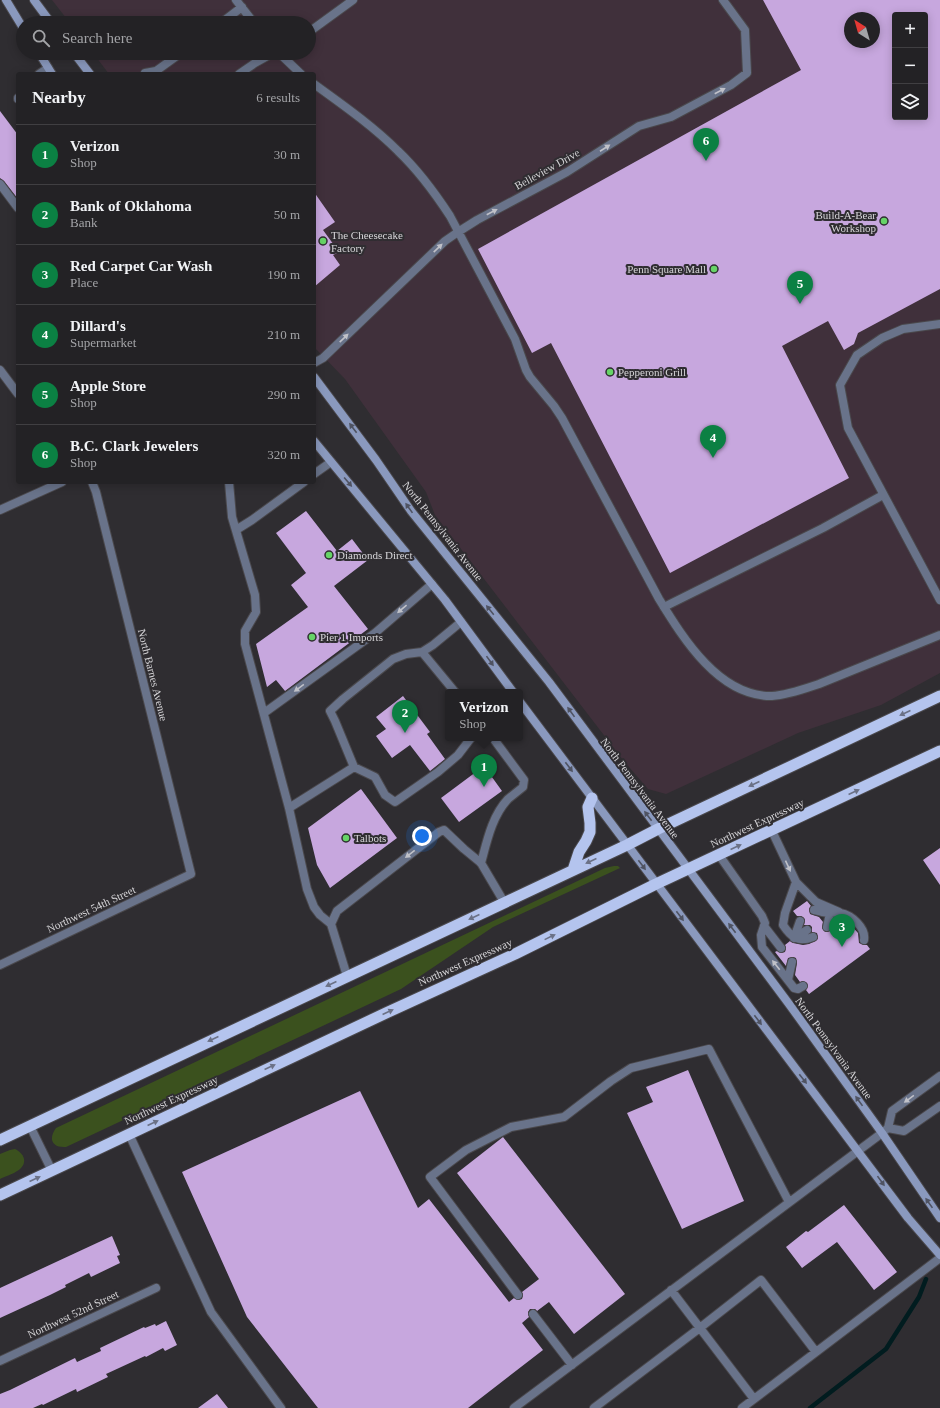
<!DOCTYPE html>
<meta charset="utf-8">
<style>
:root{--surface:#232225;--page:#2f2f32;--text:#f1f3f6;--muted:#a3a4a7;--line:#403f42;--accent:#0b8043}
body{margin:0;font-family:"Times New Roman",serif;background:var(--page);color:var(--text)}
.controls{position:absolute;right:12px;top:12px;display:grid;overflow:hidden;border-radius:4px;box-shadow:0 2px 10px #0003}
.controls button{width:36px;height:36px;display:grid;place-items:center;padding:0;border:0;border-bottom:1px solid var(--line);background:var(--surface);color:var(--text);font:20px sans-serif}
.compass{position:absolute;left:844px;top:12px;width:36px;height:36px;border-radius:50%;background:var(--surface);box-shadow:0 2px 10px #0003;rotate:323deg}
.you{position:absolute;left:422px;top:836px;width:14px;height:14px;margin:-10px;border:3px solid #fff;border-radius:50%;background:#1a73e8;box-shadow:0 0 0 6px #1a73e833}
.badge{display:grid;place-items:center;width:26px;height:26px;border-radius:50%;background:var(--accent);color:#fff;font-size:13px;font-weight:700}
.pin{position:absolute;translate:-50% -33px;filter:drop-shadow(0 1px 2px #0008)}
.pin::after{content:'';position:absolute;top:21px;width:14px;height:12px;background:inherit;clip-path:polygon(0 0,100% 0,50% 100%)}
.popup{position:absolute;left:445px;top:689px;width:78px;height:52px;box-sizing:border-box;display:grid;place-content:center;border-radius:4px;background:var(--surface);filter:drop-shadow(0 1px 3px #0005);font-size:13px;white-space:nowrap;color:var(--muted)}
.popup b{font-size:15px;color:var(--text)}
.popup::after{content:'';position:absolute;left:50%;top:100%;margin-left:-8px;border:8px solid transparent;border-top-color:var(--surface)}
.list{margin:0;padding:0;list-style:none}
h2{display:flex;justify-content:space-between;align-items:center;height:52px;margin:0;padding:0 16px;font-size:17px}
h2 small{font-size:13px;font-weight:400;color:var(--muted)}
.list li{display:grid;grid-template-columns:26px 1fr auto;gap:12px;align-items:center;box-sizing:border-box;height:60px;padding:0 16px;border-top:1px solid var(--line)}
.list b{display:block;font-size:15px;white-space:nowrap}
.list p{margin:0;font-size:13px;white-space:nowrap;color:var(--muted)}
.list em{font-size:13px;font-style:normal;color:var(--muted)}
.icon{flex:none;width:22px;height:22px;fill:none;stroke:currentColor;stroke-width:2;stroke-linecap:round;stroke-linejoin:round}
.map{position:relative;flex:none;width:940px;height:1408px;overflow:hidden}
.search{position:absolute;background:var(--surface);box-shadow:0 2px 10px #0003;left:16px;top:16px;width:300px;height:44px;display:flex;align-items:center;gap:10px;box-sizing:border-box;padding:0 14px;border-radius:22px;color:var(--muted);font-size:15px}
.panel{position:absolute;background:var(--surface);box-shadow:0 2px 10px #0003;left:16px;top:72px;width:300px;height:412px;border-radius:4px}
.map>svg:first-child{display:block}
</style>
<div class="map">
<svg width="940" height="1408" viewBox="0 0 940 1408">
<rect width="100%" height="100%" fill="#2f2d31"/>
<path fill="#40303b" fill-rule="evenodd" d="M52,0h888v673l-59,32 -83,28 -132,61 -18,-5 -25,-29 -188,-245 -9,-23 -81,-113 -31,-32v-273h-205l-16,-21h216v-30h-239zM895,15h30v102h-30zM850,18h24v24h-24z"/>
<path fill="#3b511e" d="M614,866h4l2,2 -127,59 -92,62 -335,158c-14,1 -18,-8 -10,-19l549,-260z
M15,1149c4,2 8,5 9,10 2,12 -16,16 -24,20v-25l10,-4z"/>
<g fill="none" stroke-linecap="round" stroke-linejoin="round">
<path stroke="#011c1f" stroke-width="4.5" d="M810,1408l76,-59 33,-52 7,-18"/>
</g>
<path fill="#c7a7de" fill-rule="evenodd" d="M763,0h177v289l-82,44 -4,11 -10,6 -16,-29 -46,25 67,132 -179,95 -119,-230 -19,10 -54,-104 323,-179zM895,15h30v102h-30zM850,18h24v24h-24z
M0,111l18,24v64l-14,-18 -4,-3z
M314,192l21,30 -12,8 16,22 -6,3 7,10 -26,22z
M306,511l31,40 15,-12 16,21 -34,26 34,43 -83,62 -9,-11 -9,7 -11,-43 52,-37 -17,-22 15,-12 -30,-40z
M403,696l27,36 -3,2 18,25 -15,12 -20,-26 -18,13 -16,-22 10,-7 -10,-12z
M484,766l18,25 -43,31 -18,-24z
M361,789l36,49 -67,50 -13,-23 -9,-37z
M940,848v37l-17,-25z
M807,901l4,5 -2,3 1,5 9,3 4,5 -1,6 2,3 2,1 4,-1 4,5 16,-12 8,9 1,10 5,2h3l3,4 -61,45 -3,-4 2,-4 -1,-3 -4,-2 -3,1 -5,-7 2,-12 -1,-5 -3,-1 -5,1 -2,8 -11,-14 2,-1 4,2 4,-1 1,-4 -1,-3 5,-4 3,2 10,2 6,-1 8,-4 1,-2 -1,-5 -5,-1v-5l-2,-2h-6l1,-5 -1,-2 -3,-2h-4l-4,-5z
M688,1070l56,131 -62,28 -55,-116 26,-11 -7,-15z
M360,1091l58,117 11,-9 80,103 5,-4 4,2 4,-1 1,-4 -1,-3 17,-13 -82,-106 46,-36 122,157 -51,40 -25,-32 -12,9 -2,-2h-5l-2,3 1,5 -7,6 21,27 -75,58h-150l-71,-91 -65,-145z
M844,1205l53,67 -23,18 -37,-48 -35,26 -16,-21 20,-16 2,1z
M112,1236l8,19 -3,1 3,7 -29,14 -2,-4 -24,12 1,2 -16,8 -50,23v-30z
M166,1321l11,24 -12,6 -2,-3 -17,9 -1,-1 -39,18 2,3 -31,15 -1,-3 -33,16 -1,-1 -9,4h-33v-14l10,-4 65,-32 2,4 24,-11 -1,-3 44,-21 1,1 10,-4 1,2z
M217,1394l11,14h-30z"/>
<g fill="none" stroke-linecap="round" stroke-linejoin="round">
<defs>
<path id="service" d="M236,0l18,23
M221,23l21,-16
M309,32l44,-32
M279,53l22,21
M145,73l11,-2 25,-18
M39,74l9,-6
M314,84c29,21 59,42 84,67 20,19 37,42 52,65l65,123 11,31 4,7 24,29 8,12 97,181c24,39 60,98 113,97 16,-1 32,-7 47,-12l121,-49
M18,98v1
M0,184l18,24
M458,232l19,-12 90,-48 72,-46 32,-9 60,-32 16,-12 -2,-43 -22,-30
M940,324l-37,5 -21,9 -25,17 -17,30 8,43 92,172
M314,474l17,-12
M229,482l3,35 23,78 1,17 -11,19v13l44,164
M236,530l16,-10 52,-38
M422,652l33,40
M264,713l111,-80 57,-49
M354,767l21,10 10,18 10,7 43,-30 20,-17 13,-17
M772,831l24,51 -11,31 -2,12c8,12 15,18 30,12
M719,855l43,61 3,7 -4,12 1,12 32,41 4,1 5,-3
M481,863c6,-22 11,-47 27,-64 5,-4 10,-8 15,-12l1,-7 -31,-42
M796,882l20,20 23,10
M814,910c5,1 11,3 16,3 3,0 7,-1 10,0 12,2 26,15 24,27
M331,924l-11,-9 -6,-8 -7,-18 -18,-81 65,-41 -19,-46 -5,-10 13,-12 50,-40 13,-5 16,-2 11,-7 28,-23
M764,926l17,22
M827,927l3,-14
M794,938l6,-17
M794,938l13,-8
M347,976l-16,-52 6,-13 102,-79 5,-2 20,19 17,14 23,39
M788,980l4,-18
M30,1126l22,45
M888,1128l16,3 36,-25
M129,1134l82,178 70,96
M671,1290l83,109 186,-141
M518,1295l-88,-118 36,-27 45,-23 53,-10 47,-36 20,-13 78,-19 80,153
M533,1314l39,51
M514,1408l368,-275 6,-5 4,-17 48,-35
M594,1408l107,-81 60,-47 55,72
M742,1408l12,-9"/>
<path id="minor" d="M0,370l18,24
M0,510l62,-28
M664,607l159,-79 60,-33
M0,965l191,-91 -95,-382 -4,-10
M0,1361l156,-73"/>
<path id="tertiary" d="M239,74l16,-11 18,-10
M314,363l9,-5 122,-117 13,-9"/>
<path id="secondary" d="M6,0l17,28
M34,0l17,23
M39,53l13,21
M74,53l16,21
M314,377l62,83 35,51 138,171 240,322 93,129 58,85
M314,441l131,159 68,92
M520,702l388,516 32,37"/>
<path id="trunk" d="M573,870l6,-18 7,-11 4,-9v-9l-2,-16 4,-9
M0,1140l627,-295 31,-16 282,-133
M0,1195l386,-182 129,-59 141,-70 284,-133"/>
</defs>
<use href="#service" stroke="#4a484c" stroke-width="10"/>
<use href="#minor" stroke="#4a484c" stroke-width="10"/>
<use href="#tertiary" stroke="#4a484c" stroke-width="10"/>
<use href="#secondary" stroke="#4a484c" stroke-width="10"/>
<use href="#trunk" stroke="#4a484c" stroke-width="13"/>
<use href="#service" stroke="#69738a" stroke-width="8"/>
<use href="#minor" stroke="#69738a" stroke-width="8"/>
<use href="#tertiary" stroke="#69738a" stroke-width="8"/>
<use href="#secondary" stroke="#8a99be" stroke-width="8"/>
<use href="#trunk" stroke="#b4c4ee" stroke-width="11"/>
</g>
<defs><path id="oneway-solid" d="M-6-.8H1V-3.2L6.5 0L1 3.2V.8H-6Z"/></defs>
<g fill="#c0c1c8">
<use href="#oneway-solid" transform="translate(720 91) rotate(-28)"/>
<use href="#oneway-solid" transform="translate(605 148) rotate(-33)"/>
<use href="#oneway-solid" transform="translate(492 212) rotate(-28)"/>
<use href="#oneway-solid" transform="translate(438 248) rotate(-44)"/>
<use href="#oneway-solid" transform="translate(344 338) rotate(-44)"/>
<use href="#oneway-solid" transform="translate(402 609) rotate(140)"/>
<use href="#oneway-solid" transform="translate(299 688) rotate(144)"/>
<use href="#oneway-solid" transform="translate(410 854) rotate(142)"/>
<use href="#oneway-solid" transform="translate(788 866) rotate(65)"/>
<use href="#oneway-solid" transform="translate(776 965) rotate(-128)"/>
<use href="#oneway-solid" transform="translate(909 1099) rotate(144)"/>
</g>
<g fill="#4f5362">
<use href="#oneway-solid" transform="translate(353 428) rotate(-127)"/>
<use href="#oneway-solid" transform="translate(348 482) rotate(50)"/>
<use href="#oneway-solid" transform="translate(409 508) rotate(-125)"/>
<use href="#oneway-solid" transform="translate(490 610) rotate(-129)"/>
<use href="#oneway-solid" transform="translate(490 661) rotate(54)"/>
<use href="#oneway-solid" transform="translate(571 712) rotate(-126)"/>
<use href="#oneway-solid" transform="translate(569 767) rotate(53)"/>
<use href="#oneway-solid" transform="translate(648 816) rotate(-127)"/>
<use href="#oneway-solid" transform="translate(642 865) rotate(53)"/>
<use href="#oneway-solid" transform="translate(680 916) rotate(53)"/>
<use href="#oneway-solid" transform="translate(732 928) rotate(-127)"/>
<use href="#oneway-solid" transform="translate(758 1020) rotate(53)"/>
<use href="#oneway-solid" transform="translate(803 1079) rotate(52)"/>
<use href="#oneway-solid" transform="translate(859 1101) rotate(-126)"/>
<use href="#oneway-solid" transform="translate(881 1181) rotate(54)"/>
<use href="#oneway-solid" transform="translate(929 1203) rotate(-125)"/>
</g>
<g fill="#6b7186">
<use href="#oneway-solid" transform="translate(905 713) rotate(155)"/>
<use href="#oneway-solid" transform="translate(754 784) rotate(155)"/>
<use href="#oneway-solid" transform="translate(854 792) rotate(-25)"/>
<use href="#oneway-solid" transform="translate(736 847) rotate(-25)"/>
<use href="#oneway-solid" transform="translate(591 861) rotate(155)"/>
<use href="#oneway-solid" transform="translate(474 917) rotate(155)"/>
<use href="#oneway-solid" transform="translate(550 937) rotate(-26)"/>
<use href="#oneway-solid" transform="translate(331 984) rotate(155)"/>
<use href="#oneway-solid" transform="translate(388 1012) rotate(-25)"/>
<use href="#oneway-solid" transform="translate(213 1039) rotate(155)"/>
<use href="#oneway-solid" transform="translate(270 1067) rotate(-25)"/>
<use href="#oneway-solid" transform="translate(153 1123) rotate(-25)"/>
<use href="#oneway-solid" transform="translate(35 1179) rotate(-25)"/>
</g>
<g fill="#66d467" stroke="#2f2d31" stroke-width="1.5">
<circle cx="884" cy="221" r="4"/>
<circle cx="323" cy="241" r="4"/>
<circle cx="714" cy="269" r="4"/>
<circle cx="610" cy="372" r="4"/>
<circle cx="329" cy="555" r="4"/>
<circle cx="312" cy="637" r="4"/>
<circle cx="346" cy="838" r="4"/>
</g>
<g text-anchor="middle" stroke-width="4" stroke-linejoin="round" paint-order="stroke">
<g font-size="11" fill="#d6d5d8" stroke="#2f2d31">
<text transform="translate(547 169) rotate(-29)" y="4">Belleview Drive</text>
<text transform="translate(443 531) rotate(52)" y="4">North Pennsylvania Avenue</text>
<text transform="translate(153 675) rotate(76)" y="4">North Barnes Avenue</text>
<text transform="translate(640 788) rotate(53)" y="4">North Pennsylvania Avenue</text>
<text transform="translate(757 823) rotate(-25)" y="4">Northwest Expressway</text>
<text transform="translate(91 909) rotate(-25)" y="4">Northwest 54th Street</text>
<text transform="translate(465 962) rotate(-24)" y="4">Northwest Expressway</text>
<text transform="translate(834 1048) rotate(54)" y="4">North Pennsylvania Avenue</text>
<text transform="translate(171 1100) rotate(-25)" y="4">Northwest Expressway</text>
<text transform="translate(73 1314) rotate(-25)" y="4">Northwest 52nd Street</text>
</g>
<g font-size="11" fill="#d6d5d8" stroke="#2f2d31" text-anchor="start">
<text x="876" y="219" text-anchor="end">Build-A-Bear<tspan x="876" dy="13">Workshop</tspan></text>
<text x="331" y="239">The Cheesecake<tspan x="331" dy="13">Factory</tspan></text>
<text x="706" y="273" text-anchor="end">Penn Square Mall</text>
<text x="618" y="376">Pepperoni Grill</text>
<text x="337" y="559">Diamonds Direct</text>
<text x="320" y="641">Pier 1 Imports</text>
<text x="354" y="842">Talbots</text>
</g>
</g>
</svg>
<div class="controls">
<button>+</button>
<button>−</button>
<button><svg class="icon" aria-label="layers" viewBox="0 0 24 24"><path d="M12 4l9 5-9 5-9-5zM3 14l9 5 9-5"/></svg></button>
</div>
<svg class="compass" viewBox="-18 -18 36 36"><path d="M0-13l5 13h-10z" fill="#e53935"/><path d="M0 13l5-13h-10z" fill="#a3a4a7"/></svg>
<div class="you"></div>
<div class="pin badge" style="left:484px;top:787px">1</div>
<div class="popup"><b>Verizon</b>Shop</div>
<div class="pin badge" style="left:405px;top:733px">2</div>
<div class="pin badge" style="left:842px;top:947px">3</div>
<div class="pin badge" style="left:713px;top:458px">4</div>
<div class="pin badge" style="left:800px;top:304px">5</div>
<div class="pin badge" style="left:706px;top:161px">6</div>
<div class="search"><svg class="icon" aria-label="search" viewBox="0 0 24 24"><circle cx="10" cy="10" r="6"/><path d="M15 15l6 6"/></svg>Search here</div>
<section class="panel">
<h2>Nearby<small>6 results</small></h2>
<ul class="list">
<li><span class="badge">1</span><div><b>Verizon</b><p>Shop</p></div><em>30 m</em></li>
<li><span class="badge">2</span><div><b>Bank of Oklahoma</b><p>Bank</p></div><em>50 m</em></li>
<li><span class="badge">3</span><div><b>Red Carpet Car Wash</b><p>Place</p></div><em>190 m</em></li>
<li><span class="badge">4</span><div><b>Dillard's</b><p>Supermarket</p></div><em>210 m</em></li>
<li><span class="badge">5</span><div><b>Apple Store</b><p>Shop</p></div><em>290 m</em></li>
<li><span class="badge">6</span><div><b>B.C. Clark Jewelers</b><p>Shop</p></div><em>320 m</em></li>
</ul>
</section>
</div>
